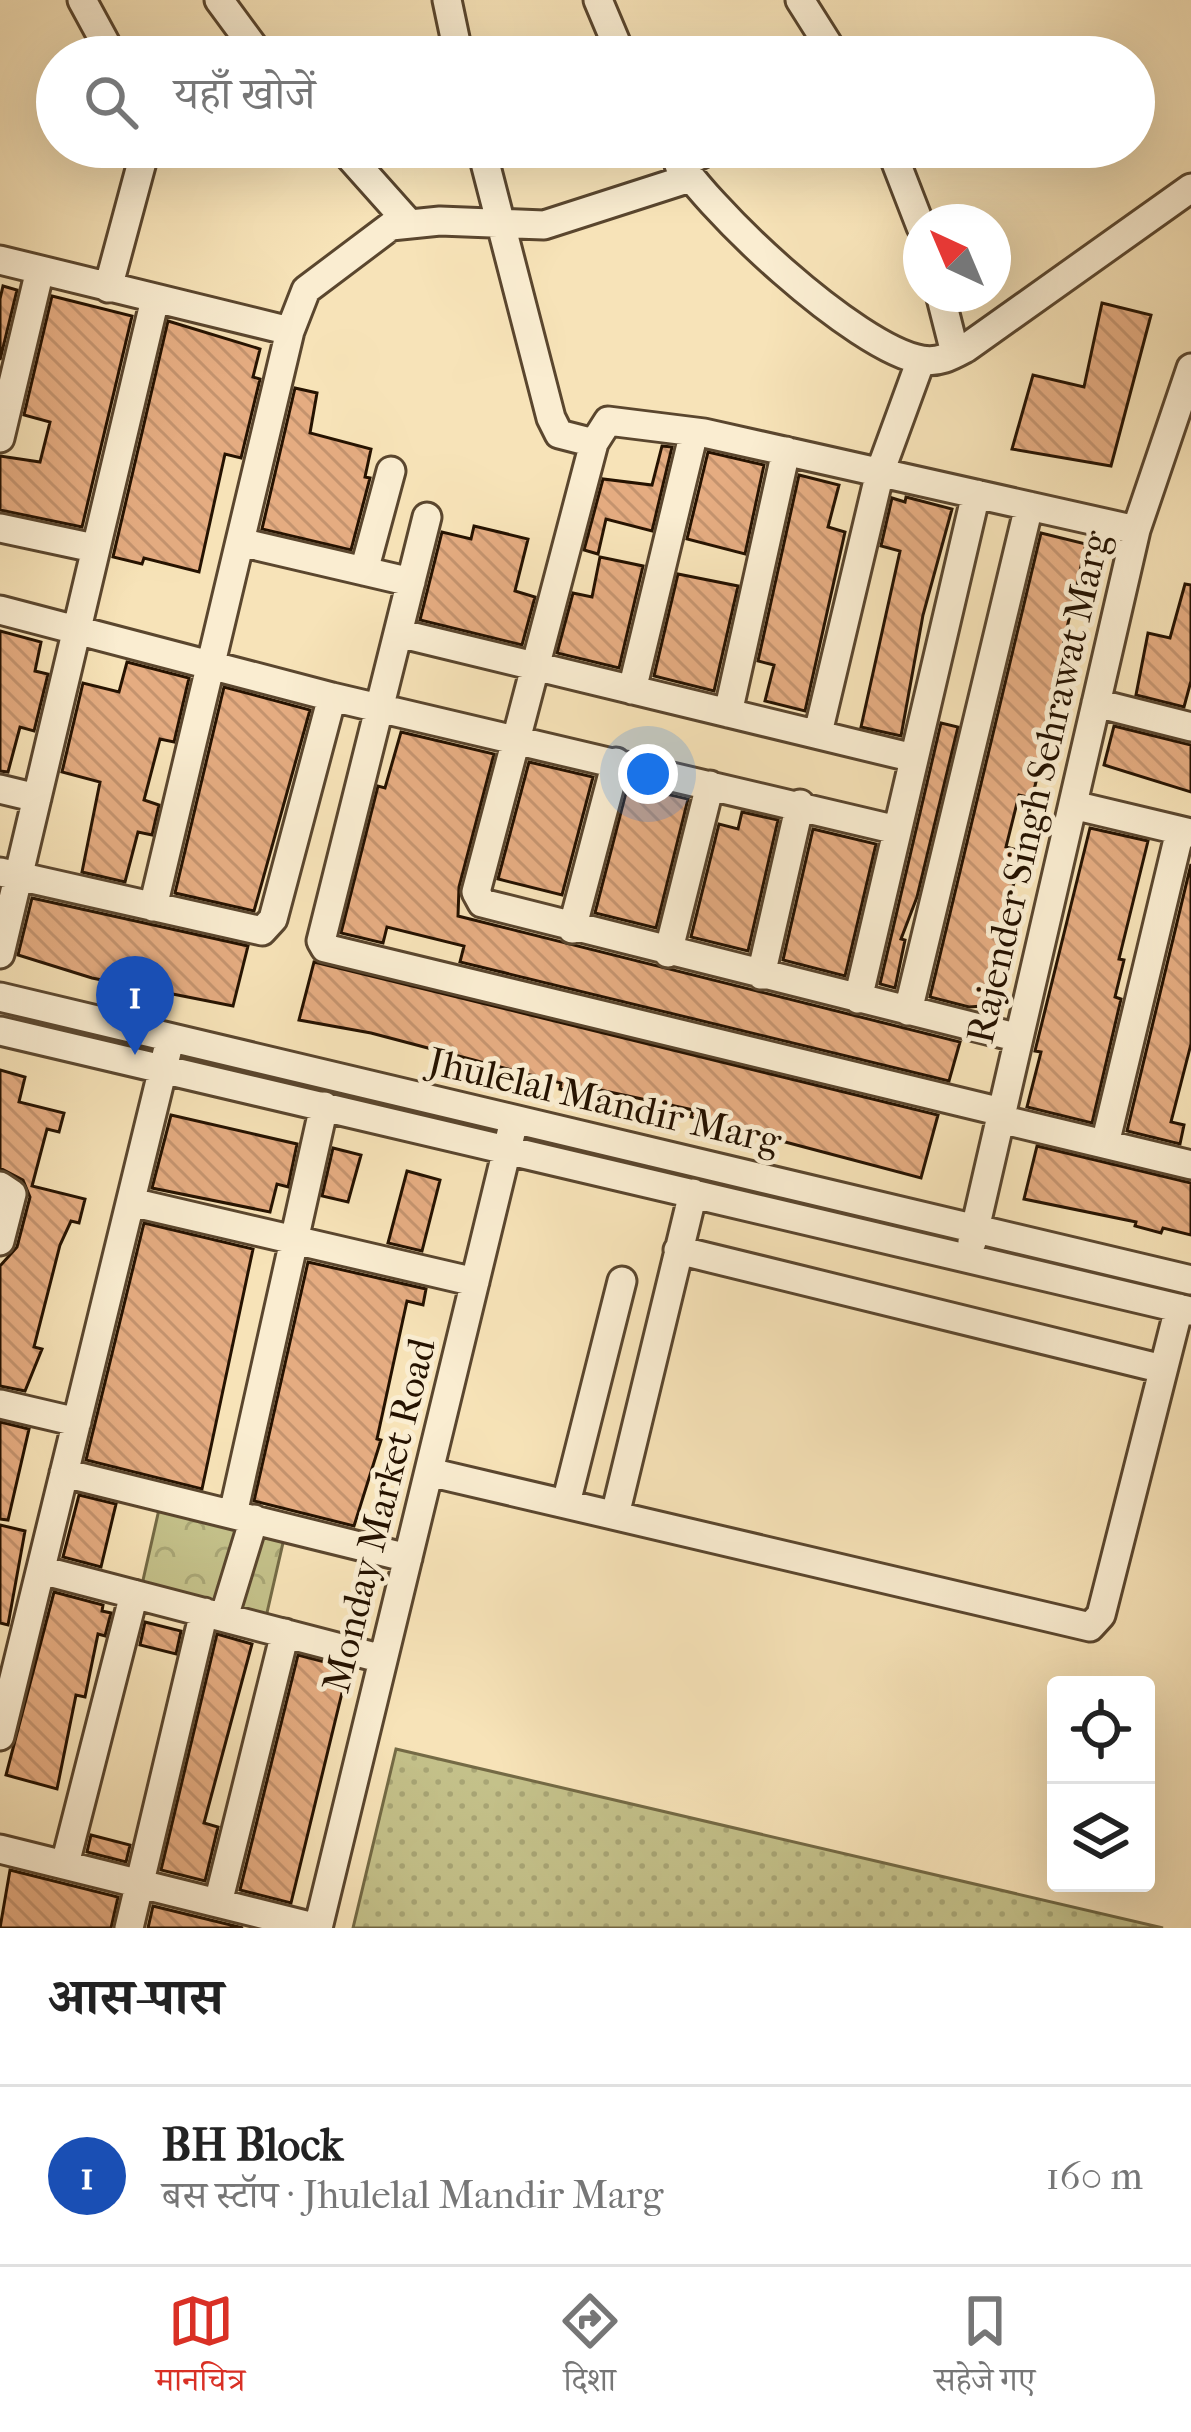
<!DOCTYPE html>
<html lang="hi">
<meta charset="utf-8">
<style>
:root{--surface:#fff;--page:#f6f6f6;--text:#222;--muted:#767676;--line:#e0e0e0;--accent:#d93025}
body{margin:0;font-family:"IM FELL French Canon","Noto Serif Devanagari",serif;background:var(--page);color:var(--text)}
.controls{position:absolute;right:36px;bottom:36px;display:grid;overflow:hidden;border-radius:12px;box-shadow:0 12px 48px #0002}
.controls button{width:108px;height:108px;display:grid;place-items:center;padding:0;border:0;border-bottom:3px solid var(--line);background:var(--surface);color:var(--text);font:60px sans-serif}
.compass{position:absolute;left:903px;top:204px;width:108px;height:108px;border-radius:50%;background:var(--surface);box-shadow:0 12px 48px #0002;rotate:316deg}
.you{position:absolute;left:648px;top:774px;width:42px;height:42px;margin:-30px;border:9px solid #fff;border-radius:50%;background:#1a73e8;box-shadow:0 0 0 18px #1a73e833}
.badge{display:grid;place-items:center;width:78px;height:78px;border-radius:50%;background:var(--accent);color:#fff;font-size:39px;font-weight:700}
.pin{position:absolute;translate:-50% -99px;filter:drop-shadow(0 3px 6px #0008)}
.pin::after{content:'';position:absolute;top:63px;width:42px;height:36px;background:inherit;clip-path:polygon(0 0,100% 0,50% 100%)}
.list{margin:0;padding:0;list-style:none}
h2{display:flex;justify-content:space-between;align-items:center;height:156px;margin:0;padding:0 48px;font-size:51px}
h2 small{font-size:39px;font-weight:400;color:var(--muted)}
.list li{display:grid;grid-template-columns:78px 1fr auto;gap:36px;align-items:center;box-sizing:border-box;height:180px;padding:0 48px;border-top:3px solid var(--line)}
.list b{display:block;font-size:45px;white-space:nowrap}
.list p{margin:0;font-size:39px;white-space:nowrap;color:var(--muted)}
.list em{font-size:39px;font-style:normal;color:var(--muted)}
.icon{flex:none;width:66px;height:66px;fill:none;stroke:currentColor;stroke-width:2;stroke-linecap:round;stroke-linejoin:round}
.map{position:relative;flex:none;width:1191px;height:1928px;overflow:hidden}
.search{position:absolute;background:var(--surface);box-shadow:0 12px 48px #0002;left:36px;right:36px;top:36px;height:132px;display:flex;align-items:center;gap:30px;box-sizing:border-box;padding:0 42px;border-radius:66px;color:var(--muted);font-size:45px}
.sheet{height:336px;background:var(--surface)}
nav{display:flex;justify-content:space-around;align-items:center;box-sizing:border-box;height:168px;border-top:3px solid var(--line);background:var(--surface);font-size:33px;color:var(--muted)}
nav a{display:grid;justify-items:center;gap:6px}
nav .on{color:var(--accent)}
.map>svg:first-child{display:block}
</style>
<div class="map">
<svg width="1191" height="1928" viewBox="0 0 1191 1928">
<defs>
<pattern id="grass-dots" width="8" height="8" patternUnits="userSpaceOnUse" patternTransform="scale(3)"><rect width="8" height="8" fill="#c4c18a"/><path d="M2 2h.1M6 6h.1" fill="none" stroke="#a8a575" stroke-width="1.8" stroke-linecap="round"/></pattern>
<pattern id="park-crowns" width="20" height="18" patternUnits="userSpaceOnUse" patternTransform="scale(3)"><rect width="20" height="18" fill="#c4c18a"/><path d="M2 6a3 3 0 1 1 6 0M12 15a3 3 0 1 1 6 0" fill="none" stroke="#a8a575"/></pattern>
<pattern id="building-back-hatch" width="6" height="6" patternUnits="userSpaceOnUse" patternTransform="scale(3)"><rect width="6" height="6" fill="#e5ac81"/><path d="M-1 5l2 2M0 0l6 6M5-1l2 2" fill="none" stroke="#c4936e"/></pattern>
</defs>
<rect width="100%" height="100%" fill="#f7e3b8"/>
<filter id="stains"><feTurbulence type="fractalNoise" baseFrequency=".00167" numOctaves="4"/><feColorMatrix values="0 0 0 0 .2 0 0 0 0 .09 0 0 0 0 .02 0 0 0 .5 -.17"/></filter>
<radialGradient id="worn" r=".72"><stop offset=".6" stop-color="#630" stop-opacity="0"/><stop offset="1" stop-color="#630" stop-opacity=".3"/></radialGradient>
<path fill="url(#grass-dots)" stroke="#746a45" stroke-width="3" d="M396,1749l767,179h-810z"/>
<path fill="url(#park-crowns)" stroke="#746a45" stroke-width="3" d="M160,1505l125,29 -19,83 -125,-28z"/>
<path fill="url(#building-back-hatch)" stroke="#251200" stroke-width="3" d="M3,286l14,4 -17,70v-61z
M52,296l80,20 -50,211 -82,-17v-54l40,6 10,-40 -26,-7z
M1102,303l49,12 -40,151 -99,-17 21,-74 51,12z
M168,321l92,28 -7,28 7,2 -19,79 -16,-4 -26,118 -55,-14 -2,6 -29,-7z
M295,388l22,5 -7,40 61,16 -6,28 5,1 -19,72 -89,-21z
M662,446l10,1 -20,84 -46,-12 -8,35 -14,-4 19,-71 49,6z
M708,452l56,13 -19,89 -58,-15z
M799,475l40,10 -11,42 17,5 -40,179 -40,-10 9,-36 -16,-4z
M906,497l46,12 -29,106 -22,121 -40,-9 39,-176 -19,-5 11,-48 13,4z
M474,526l54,13 -13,52 20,6 -13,48 -102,-25 22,-88 29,7z
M1041,533l45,11 -29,128 6,1 -31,125 -13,-3 -13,52 18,5 -22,68 6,1 -11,45 -14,40 -14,1 -39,-10z
M600,557l43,9 -24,102 -62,-15 16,-60 19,4z
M678,574l60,12 -24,105 -60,-15z
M1185,584l6,1v96l-7,26 -48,-12 12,-62 22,5z
M0,631l41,11 -6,29 13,3 -14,57 -14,-4 -12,45 -8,-1z
M127,662l62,16 -15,64 -14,-3 -16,61 15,5 -7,30 -14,-3 -13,50 -43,-10 18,-90 -38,-10 21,-89 36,9z
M224,687l86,23 -56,201 -79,-18z
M941,723l17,4 -41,170 -16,42 4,1 -10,48 -15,-4z
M1114,726l77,19v47l-87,-27z
M401,732l93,22 -35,133 -1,29 502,126 -11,39 -489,-119 4,-16 -77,-19 -4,16 -42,-10 37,-147 7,2z
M529,762l64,15 -31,118 -64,-16z
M628,785l60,14 -32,129 -61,-15z
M742,812l36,8 -30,131 -57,-14 28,-113 19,5z
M1090,828l58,13 -29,118 5,1 -9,37 6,2 -29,124 -65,-16 14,-55 -6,-1z
M813,829l63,15 -31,132 -62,-16z
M1191,864v180l-20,78 13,3 -4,19 -53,-13z
M32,898l216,48 -15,60 -141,-28 -74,-23z
M314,962l624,153 -17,63 -230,-61 2,-7 -102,-22 -2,8 -29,-7 1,-6 -190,-50 -72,-13z
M0,1070l25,7 -6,25 45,11 -5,19 -12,-3 -15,57 53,13 -6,24 -8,-2 -11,24 -26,102 8,2 -17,42 -25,-5v-120l17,-19 13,-50 -7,-17 -23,-12z
M171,1115l126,29 -9,43 -11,-3 -7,28 -118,-24z
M1037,1146l154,37v52l-28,-7 -2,5 -26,-7 1,-4 -112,-23z
M333,1148l28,7 -13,47 -26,-6z
M407,1171l33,9 -18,71 -34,-8z
M144,1223l109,26 -51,240 -116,-29z
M308,1262l118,27 -3,16 -16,-4 -30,138 4,1 -27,86 -100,-25z
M0,1422l29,7 -21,91 -8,-1z
M79,1495l37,9 -15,63 -38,-10z
M0,1525l25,6 -17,94 -8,-2z
M54,1592l49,13 -1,6 9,2 -6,23 -7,-2 -13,63 -9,-2 -19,94 -51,-14z
M145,1622l36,9 -5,23 -36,-9z
M217,1634l35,10 -48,179 14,4 -13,54 -44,-11z
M298,1655l50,13 -57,235 -51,-13z
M91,1835l39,10 -4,17 -39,-10z
M10,1870l108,27 -7,31h-111z
M153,1906l90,22h-95z"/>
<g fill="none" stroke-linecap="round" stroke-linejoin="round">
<defs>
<path id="minor" d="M82,0l31,57
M219,0l42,57
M447,0l12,57
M598,0l24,57
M800,0l36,57
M341,147l66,74
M481,147l70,271 8,16 35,9
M670,147c31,58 186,202 252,213 17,3 29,-4 44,-12l225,-160
M890,147l31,80
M679,165l37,-18
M0,260l290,71 -137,576
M108,288l38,-141
M940,294l15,59
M290,331l16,-41 85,-64 49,-5 104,4 143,-46
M0,438l40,-168
M427,517l-106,424 4,7 677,164
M0,528l94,20
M240,542l171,40
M364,571l27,-100
M0,610l332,87 565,133
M398,633l516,125
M632,690l62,-258
M1096,703l95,24
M728,713l58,-262
M818,733l62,-261 41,-112
M0,789l37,9
M1073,805l118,28
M0,872l262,59 11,-12 59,-222
M572,929l44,-167
M668,953l42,-168
M0,954l155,-655
M761,975l39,-171
M0,997l1191,283
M858,999l118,-505
M908,1011l121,-505
M0,1031l1191,280
M1019,1038l-537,-135 -6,-11 118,-449 14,-22 96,12 432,97
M1000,1119l191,46
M1105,1144l75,-313
M0,1186l12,8 -12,47
M131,1202l344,80
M972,1242l164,-712 55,-162
M678,1250l485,119
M0,1404l77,18
M429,1472l661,155 11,-12 78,-307
M64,1473l344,85
M566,1503l56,-222
M233,1514l91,-408
M615,1515l78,-322
M41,1570l342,89
M224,1617l30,-98
M0,1736l167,-684
M0,1849l318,79
M65,1864l69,-270
M218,1903l67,-270
M129,1928l75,-316
M318,1928l193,-795"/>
</defs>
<use href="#minor" stroke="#5a462e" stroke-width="33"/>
<use href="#minor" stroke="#faedd1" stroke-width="27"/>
</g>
<g text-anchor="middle" stroke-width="10" stroke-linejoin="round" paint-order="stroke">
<g font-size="39" fill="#251200" stroke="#faedd1">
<text transform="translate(1037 787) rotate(-77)" y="14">Rajender Singh Sehrawat Marg</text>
<text transform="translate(605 1100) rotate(13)" y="14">Jhulelal Mandir Marg</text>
<text transform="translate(378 1515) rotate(-76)" y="14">Monday Market Road</text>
</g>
</g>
<rect width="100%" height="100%" filter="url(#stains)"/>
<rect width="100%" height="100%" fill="url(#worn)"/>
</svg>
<div class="controls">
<button><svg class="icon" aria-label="locate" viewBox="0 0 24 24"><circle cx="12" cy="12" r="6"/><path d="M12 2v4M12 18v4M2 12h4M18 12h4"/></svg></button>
<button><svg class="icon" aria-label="layers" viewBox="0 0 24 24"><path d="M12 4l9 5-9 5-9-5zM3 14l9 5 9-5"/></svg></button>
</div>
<svg class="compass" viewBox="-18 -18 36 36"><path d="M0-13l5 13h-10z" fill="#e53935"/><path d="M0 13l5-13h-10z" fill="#767676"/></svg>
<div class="you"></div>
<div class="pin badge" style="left:135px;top:1055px;background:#1a4fb4">1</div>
<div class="search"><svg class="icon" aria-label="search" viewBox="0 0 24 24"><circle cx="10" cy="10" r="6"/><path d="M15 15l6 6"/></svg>यहाँ खोजें</div>
</div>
<section class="sheet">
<h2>आस-पास<small></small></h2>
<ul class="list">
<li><span class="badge" style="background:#1a4fb4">1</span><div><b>BH Block</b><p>बस स्टॉप · Jhulelal Mandir Marg</p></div><em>160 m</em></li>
</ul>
</section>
<nav>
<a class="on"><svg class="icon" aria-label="map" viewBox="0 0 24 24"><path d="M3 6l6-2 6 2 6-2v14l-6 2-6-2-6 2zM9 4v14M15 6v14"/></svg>मानचित्र</a>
<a><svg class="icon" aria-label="directions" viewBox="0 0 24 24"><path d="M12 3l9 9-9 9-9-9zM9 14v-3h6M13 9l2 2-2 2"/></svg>दिशा</a>
<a><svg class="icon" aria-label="saved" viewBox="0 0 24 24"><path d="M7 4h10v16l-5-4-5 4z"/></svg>सहेजे गए</a>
</nav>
